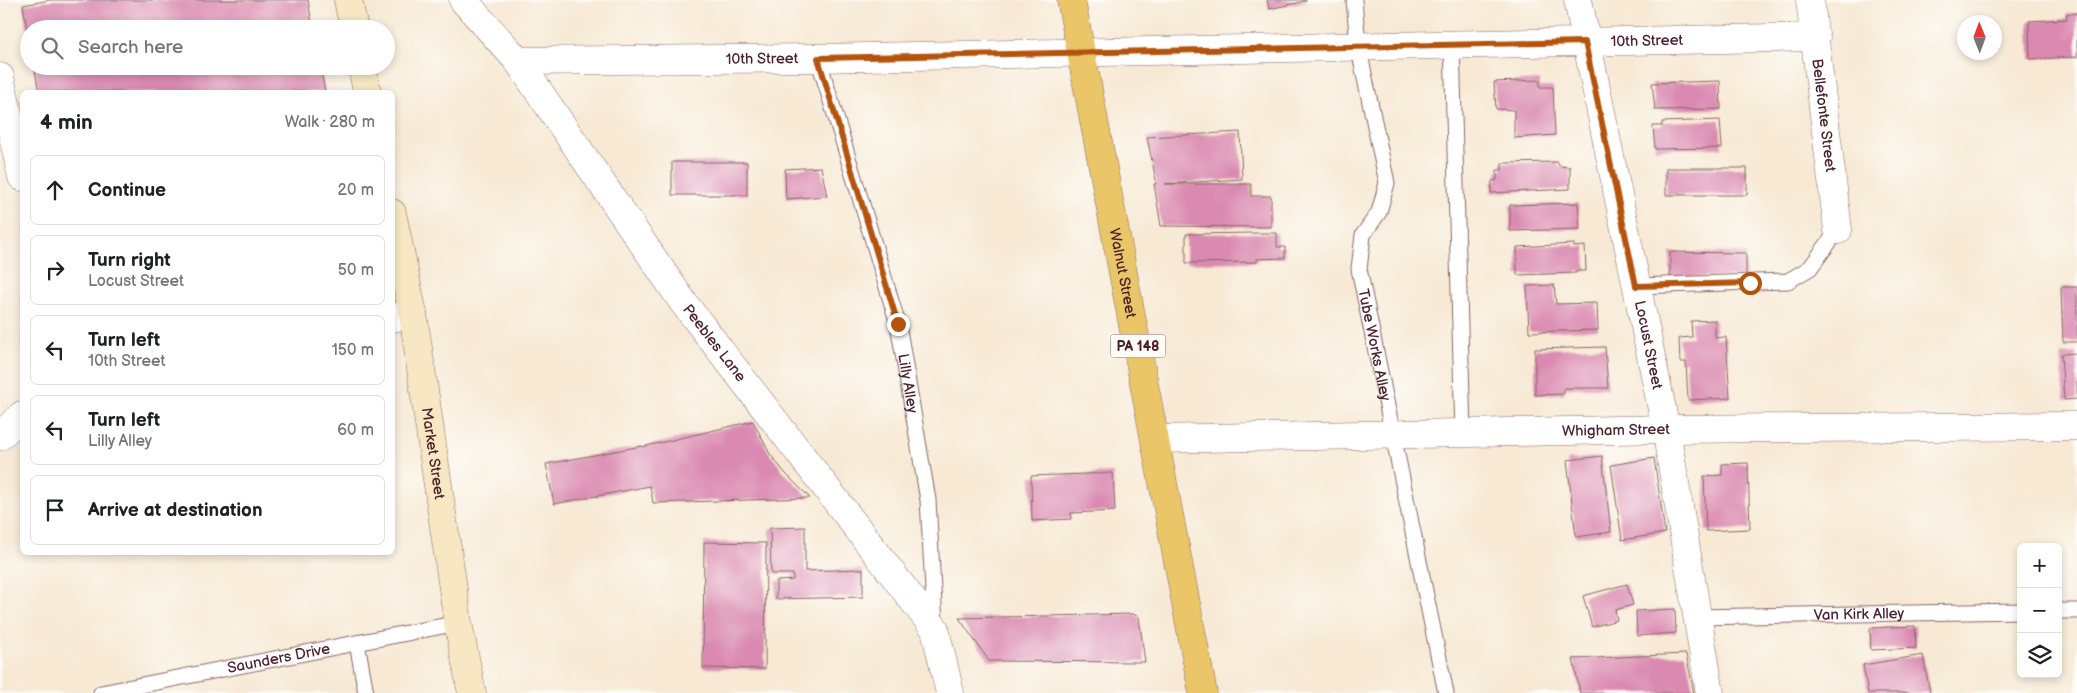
<!DOCTYPE html>
<meta charset="utf-8">
<style>
:root{--surface:#fff;--page:#f2f2f2;--text:#202124;--muted:#757577;--line:#e0e0e0}
body{margin:0;font-family:"Balsamiq Sans",sans-serif;background:var(--page);color:var(--text)}
.controls{position:absolute;right:15px;bottom:15px;display:grid;overflow:hidden;border-radius:8px;box-shadow:0 2px 8px #0003}
.controls button{width:45px;height:45px;display:grid;place-items:center;padding:0;border:0;border-bottom:1px solid var(--line);background:var(--surface);color:var(--text);font:25px sans-serif}
.compass{position:absolute;left:1957px;top:15px;width:45px;height:45px;border-radius:50%;background:var(--surface);box-shadow:0 2px 8px #0003;rotate:359deg}
.stop{position:absolute;width:15px;height:15px;margin:-11px;border:4px solid #b45309;border-radius:50%;background:#fff}
.stop.end{background:#b45309;border-color:#fff;box-shadow:0 1px 5px #0008}
.list{margin:0;padding:0;list-style:none}
h2{display:flex;justify-content:space-between;align-items:center;height:65px;margin:0;padding:0 20px;font-size:21px}
h2 small{font-size:16px;font-weight:400;color:var(--muted)}
.list li{display:grid;grid-template-columns:32px 1fr auto;gap:15px;align-items:center;box-sizing:border-box;height:70px;margin:0 10px 10px;padding:0 10px;border:1px solid var(--line);border-radius:8px}
.list b{display:block;font-size:19px;white-space:nowrap}
.list p{margin:0;font-size:16px;white-space:nowrap;color:var(--muted)}
.list em{font-size:16px;font-style:normal;color:var(--muted)}
.icon{flex:none;width:28px;height:28px;fill:none;stroke:currentColor;stroke-width:2;stroke-linecap:round;stroke-linejoin:round}
.map{position:relative;flex:none;width:2077px;height:693px;overflow:hidden}
.search{position:absolute;background:var(--surface);box-shadow:0 2px 8px #0003;left:20px;top:20px;width:375px;height:55px;display:flex;align-items:center;gap:12px;box-sizing:border-box;padding:0 18px;border-radius:28px;color:var(--muted);font-size:19px}
.panel{position:absolute;background:var(--surface);box-shadow:0 2px 8px #0003;left:20px;top:90px;width:375px;height:465px;border-radius:8px}
.map>svg:first-child{display:block}
</style>
<div class="map">
<svg width="2077" height="693" viewBox="0 0 2077 693">
<rect width="100%" height="100%" fill="#fdfcf7"/>
<filter id="ink" filterUnits="userSpaceOnUse"><feTurbulence type="fractalNoise" baseFrequency=".02" numOctaves="2"/><feDisplacementMap in="SourceGraphic" scale="10" xChannelSelector="R" yChannelSelector="G"/><feConvolveMatrix kernelMatrix="1 2 1 2 8 2 1 2 1" color-interpolation-filters="sRGB"/></filter>
<filter id="wash" filterUnits="userSpaceOnUse"><feTurbulence type="fractalNoise" baseFrequency=".0096" numOctaves="4" result="noise"/><feDisplacementMap in="SourceGraphic" scale="20" xChannelSelector="R" yChannelSelector="G"/><feGaussianBlur stdDeviation="1.12" result="paint"/><feColorMatrix in="noise" values="0 0 0 0 0 0 0 0 0 0 0 0 0 0 0 0 0 1.4 0 .05"/><feComposite in="paint" operator="in"/></filter>
<g filter="url(#wash)">
<rect width="100%" height="100%" fill="#f7e9d4"/>
<g id="blocks">
<path fill="#da89b0" d="M50,0h258l5,29h-286l-4,-24z
M1267,0h39v1l-37,8z
M2077,13v44l-47,2 -1,-38 38,-2 -1,-5z
M34,66h286l5,26h-286z
M1540,80v7h13l2,48 -41,3v-28l-18,-1 -2,-27z
M1720,81l1,28 -66,1 -3,-27z
M1720,120l2,28 -67,1 -2,-23h9v-4z
M1240,132l2,47 -77,5h86v12h20v31l-110,-1 -7,-42h2v-4l-9,-43z
M672,162h75v33h-75z
M1558,162l1,4 11,1v22l-79,4 1,-12 5,-1v-10h5v-7z
M821,167l6,29 -41,3 -1,-30z
M1666,168h81v27h-81z
M1578,203l2,26 -70,2v-26z
M1256,233h21v14h8v11l-28,1v3l-71,1v-29z
M1574,244v3l11,-1 1,25h-10v2l-59,2v-28z
M1670,252l76,1v24h-76z
M1554,285l2,19 41,-1 1,27 -69,2 -2,-46z
M2061,287h16v55h-14z
M1715,320v18l11,-1 4,61 -42,2 -2,-38h-6l-1,-24 13,-1 -1,-16z
M1605,347l3,41h-44v6l-29,1v-46z
M2077,353v46l-13,1 -3,-46z
M753,421l17,33 15,19 25,25 -157,5 -3,-17 -96,18 -8,-40 96,-18v1z
M1602,456l9,76 -35,5 -9,-77z
M1654,458l11,75 -43,7 -11,-75z
M1748,463l2,66 -44,2 -2,-55 18,-1v-11z
M1113,473l2,38 -44,2v6l-39,2 -1,-45z
M805,527v44l58,-2v28l-87,2v-18l17,-1v-6h-22l-1,-46z
M704,542l62,1 -1,126 -62,-1z
M1627,584l6,21 -18,5 2,10 -25,7 -9,-31z
M1675,609l1,24 -39,3 -1,-25z
M1133,614l6,3 6,45 -156,-1 -30,-43z
M1915,626l1,22 -45,2 -1,-22z
M1686,654l8,39h-114l-7,-34z
M1923,655l7,38h-62l-5,-28z"/>
</g>
</g>
<g filter="url(#ink)">
<use href="#blocks" fill-opacity="0" stroke="#876666" stroke-width="1"/>
<g fill="none" stroke-linecap="round" stroke-linejoin="round">
<defs>
<g id="lane">
<path id="s1" d="M1354,0l4,45 29,138 -8,29 -16,23 -4,34 87,424"/>
<path d="M1452,44l11,390"/>
<path id="s2" d="M818,58l80,266 30,176 7,124"/>
<path d="M1636,286l152,-5 22,-13 28,-38"/>
<path d="M2058,611h19"/>
<path id="s3" d="M1697,617l324,-6"/>
<path d="M357,643l9,50"/>
<path id="s4" d="M101,693l357,-70"/>
</g>
<g id="street">
<path id="s5" d="M463,0l55,61 165,241 252,327 15,64"/>
<path id="s6" d="M1578,0l88,429 44,264"/>
<path id="s7" d="M1810,0l28,230"/>
<path id="s8" d="M518,61l300,-3 998,-21"/>
<path d="M0,77l22,100"/>
<path d="M392,318l21,-4"/>
<path d="M0,436l22,-21"/>
<path id="s9" d="M1156,439l510,-10 411,-3"/>
</g>
<g id="secondary">
<path d="M348,0l6,29"/>
<path d="M362,66l5,26"/>
<path id="s10" d="M392,213l21,101 45,309 14,70"/>
</g>
<g id="primary">
<path id="s11" d="M1071,0l132,693"/>
</g>
</defs>
<use href="#lane" stroke="#876666" stroke-width="17"/>
<use href="#street" stroke="#876666" stroke-width="29"/>
<use href="#secondary" stroke="#876666" stroke-width="29"/>
<use href="#primary" stroke="#876666" stroke-width="29"/>
<use href="#lane" stroke="#fff" stroke-width="15"/>
<use href="#street" stroke="#fff" stroke-width="28"/>
<use href="#secondary" stroke="#f7e8c3" stroke-width="28"/>
<use href="#primary" stroke="#eac669" stroke-width="28"/>
</g>
</g>
<g fill="none" stroke-linecap="round" stroke-linejoin="round" filter="url(#ink)">
<path stroke="#b45309" stroke-width="6" d="M898,324l-80,-266 767,-16 51,244 114,-3"/>
</g>
<g text-anchor="middle" stroke-width="4" stroke-linejoin="round" paint-order="stroke">
<rect fill="#fdfcf7" stroke="#806168" stroke-width="1" x="1110.5" y="334.5" width="55" height="23" rx="4"/>
<g font-size="14" font-weight="bold" fill="#4a1f2b">
<text x="1138" y="351">PA 148</text>
</g>
<g font-size="15" fill="#4a1f2b" stroke="#fdfcf7">
<text dy="5" stroke="none"><textPath href="#s8" startOffset="1129">10th Street</textPath></text>
<text dy="5" stroke="none"><textPath href="#s8" startOffset="244">10th Street</textPath></text>
<text dy="5" stroke="none"><textPath href="#s7" startOffset="116">Bellefonte Street</textPath></text>
<text dy="5" stroke="none"><textPath href="#s11" startOffset="278">Walnut Street</textPath></text>
<text dy="5" stroke="none"><textPath href="#s5" startOffset="426">Peebles Lane</textPath></text>
<text dy="5" stroke="none"><textPath href="#s1" startOffset="356">Tube Works Alley</textPath></text>
<text dy="5" stroke="none"><textPath href="#s6" startOffset="352">Locust Street</textPath></text>
<text dy="5" stroke="none"><textPath href="#s2" startOffset="338">Lilly Alley</textPath></text>
<text dy="5" stroke="none"><textPath href="#s9" startOffset="460">Whigham Street</textPath></text>
<text dy="5" stroke="none"><textPath href="#s10" startOffset="244">Market Street</textPath></text>
<text dy="5" stroke="none"><textPath href="#s3" startOffset="162">Van Kirk Alley</textPath></text>
<text dy="5" stroke="none"><textPath href="#s4" startOffset="181">Saunders Drive</textPath></text>
</g>
</g>
</svg>
<div class="controls">
<button>+</button>
<button>−</button>
<button><svg class="icon" aria-label="layers" viewBox="0 0 24 24"><path d="M12 4l9 5-9 5-9-5zM3 14l9 5 9-5"/></svg></button>
</div>
<svg class="compass" viewBox="-18 -18 36 36"><path d="M0-13l5 13h-10z" fill="#e53935"/><path d="M0 13l5-13h-10z" fill="#757577"/></svg>
<div class="stop" style="left:1750px;top:283px"></div>
<div class="stop end" style="left:898px;top:324px"></div>
<div class="search"><svg class="icon" aria-label="search" viewBox="0 0 24 24"><circle cx="10" cy="10" r="6"/><path d="M15 15l6 6"/></svg>Search here</div>
<section class="panel">
<h2>4 min<small>Walk · 280 m</small></h2>
<ul class="list">
<li><svg class="icon" aria-label="ahead" viewBox="0 0 24 24"><path d="M12 20V5M6 11l6-6 6 6"/></svg><div><b>Continue</b></div><em>20 m</em></li>
<li><svg class="icon" aria-label="right" viewBox="0 0 24 24"><path d="M7 20v-9h11M14 6l5 5-5 5"/></svg><div><b>Turn right</b><p>Locust Street</p></div><em>50 m</em></li>
<li><svg class="icon" aria-label="left" viewBox="0 0 24 24"><path d="M17 20v-9H6M10 6l-5 5 5 5"/></svg><div><b>Turn left</b><p>10th Street</p></div><em>150 m</em></li>
<li><svg class="icon" aria-label="left" viewBox="0 0 24 24"><path d="M17 20v-9H6M10 6l-5 5 5 5"/></svg><div><b>Turn left</b><p>Lilly Alley</p></div><em>60 m</em></li>
<li><svg class="icon" aria-label="arrive" viewBox="0 0 24 24"><path d="M6 21V4h12l-3 4 3 4H6"/></svg><div><b>Arrive at destination</b></div></li>
</ul>
</section>
</div>
